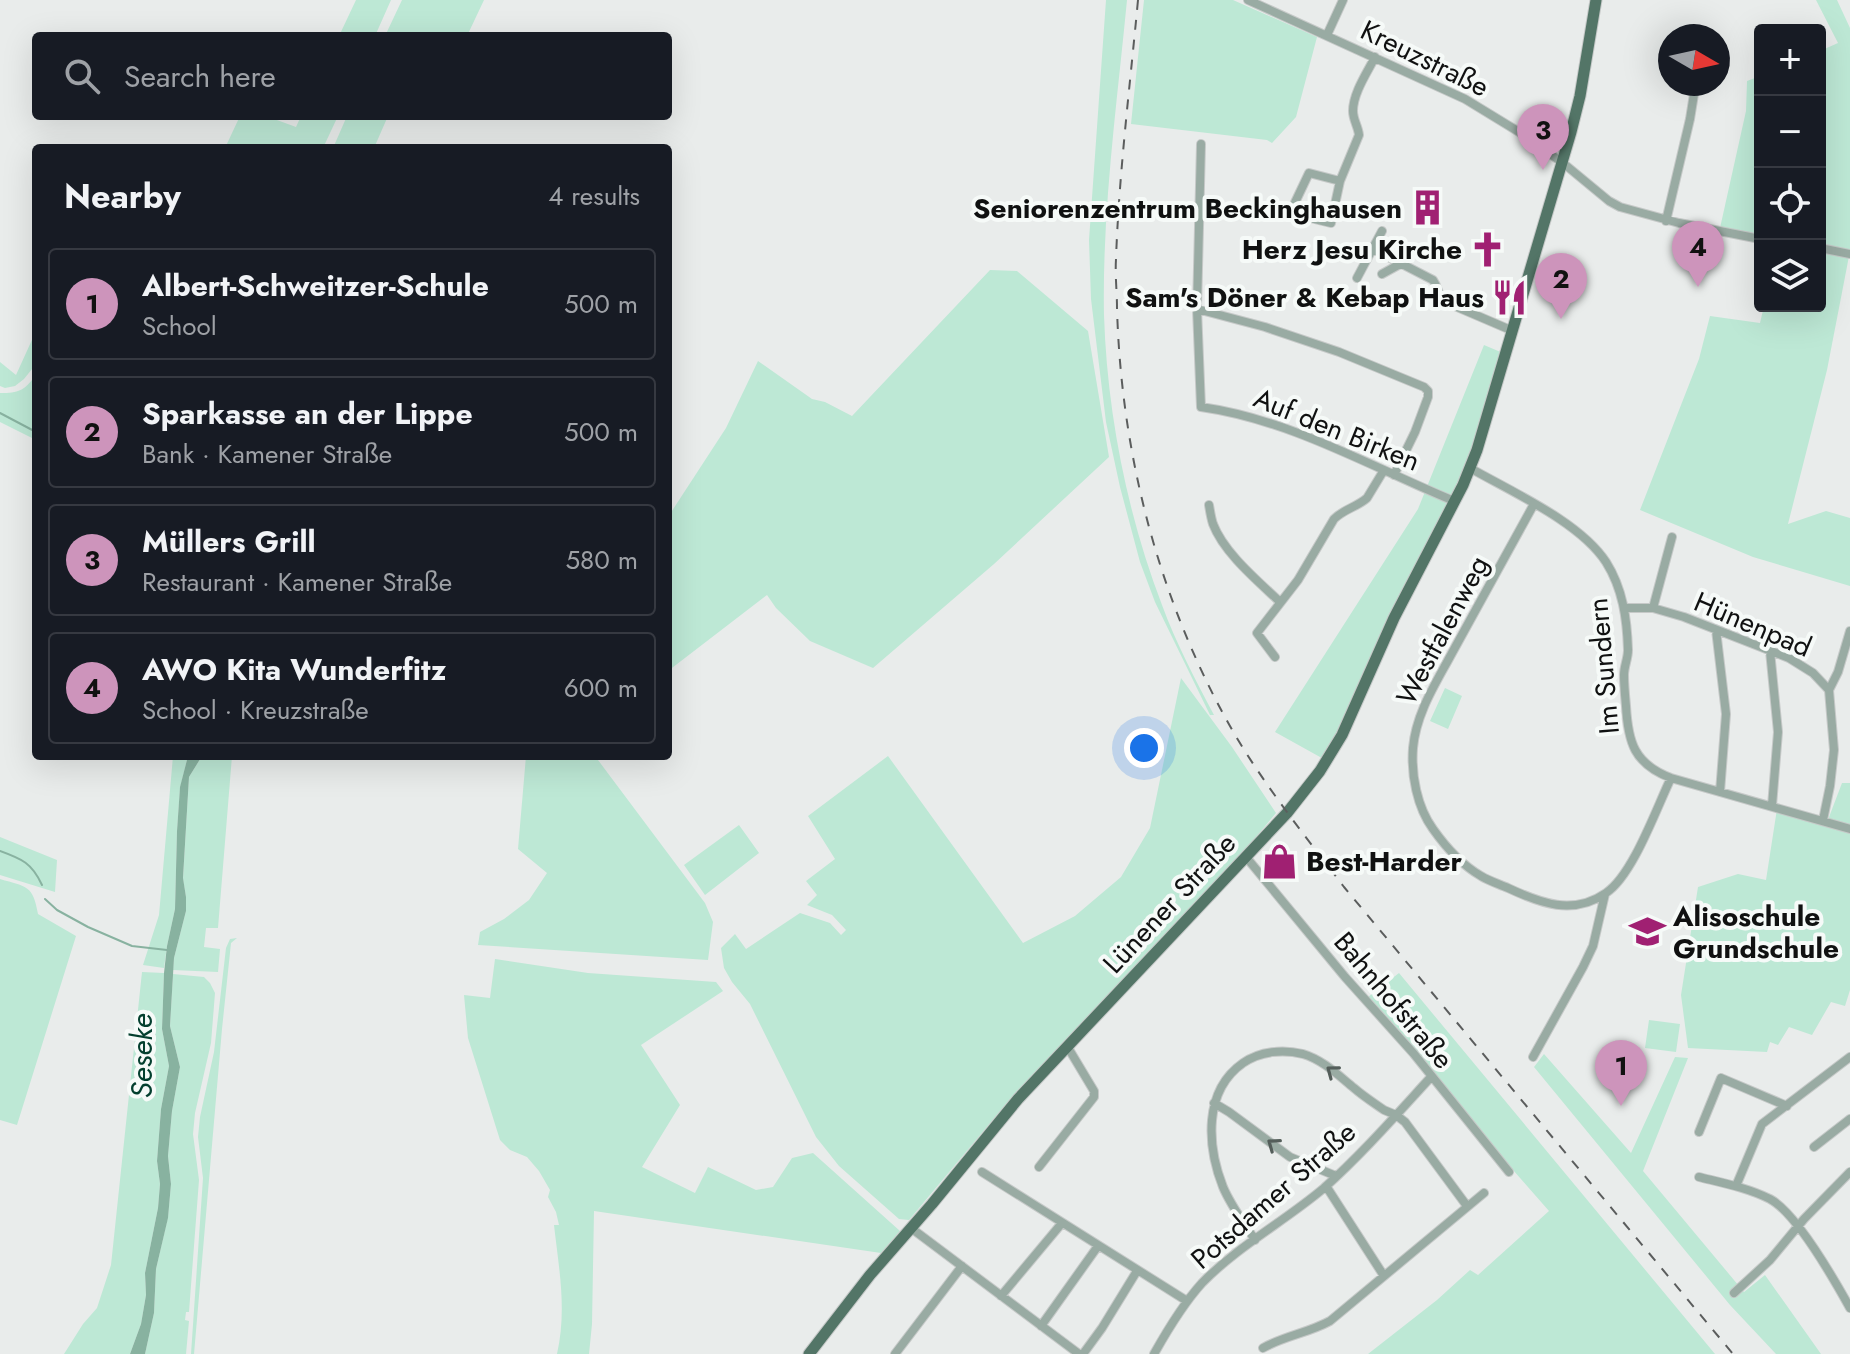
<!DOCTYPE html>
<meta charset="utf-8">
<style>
:root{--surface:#171b24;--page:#20242c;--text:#f1f3f6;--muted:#9ea1a6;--line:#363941;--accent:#cd94bb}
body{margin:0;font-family:Jost,sans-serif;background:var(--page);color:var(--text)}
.controls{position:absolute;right:24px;top:24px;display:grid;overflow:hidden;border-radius:8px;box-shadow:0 8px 32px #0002}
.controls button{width:72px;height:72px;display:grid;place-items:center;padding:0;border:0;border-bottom:2px solid var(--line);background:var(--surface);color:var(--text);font:40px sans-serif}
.compass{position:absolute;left:1658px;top:24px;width:72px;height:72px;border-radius:50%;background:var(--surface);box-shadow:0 8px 32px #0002;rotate:99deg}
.you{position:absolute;left:1144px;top:748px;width:28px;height:28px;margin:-20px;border:6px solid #fff;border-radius:50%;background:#1a73e8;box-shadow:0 0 0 12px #1a73e833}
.badge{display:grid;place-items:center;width:52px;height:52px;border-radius:50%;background:var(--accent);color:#111;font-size:26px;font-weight:700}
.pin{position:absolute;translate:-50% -66px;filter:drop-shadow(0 2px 4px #0008)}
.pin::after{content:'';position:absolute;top:42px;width:28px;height:24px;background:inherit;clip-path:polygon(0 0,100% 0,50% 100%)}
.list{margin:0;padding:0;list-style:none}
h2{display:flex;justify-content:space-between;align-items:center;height:104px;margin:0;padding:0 32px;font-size:34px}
h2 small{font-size:26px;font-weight:400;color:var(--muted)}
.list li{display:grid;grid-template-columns:52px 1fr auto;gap:24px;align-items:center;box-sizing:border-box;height:112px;margin:0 16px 16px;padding:0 16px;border:2px solid var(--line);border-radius:8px}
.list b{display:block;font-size:30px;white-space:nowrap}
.list p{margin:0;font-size:26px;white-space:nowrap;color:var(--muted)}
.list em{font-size:26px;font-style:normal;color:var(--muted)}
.icon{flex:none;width:44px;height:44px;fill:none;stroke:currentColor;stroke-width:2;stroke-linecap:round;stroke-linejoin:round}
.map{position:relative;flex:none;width:1850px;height:1354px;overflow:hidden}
.search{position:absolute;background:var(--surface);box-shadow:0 8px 32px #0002;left:32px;top:32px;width:640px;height:88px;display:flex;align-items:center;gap:20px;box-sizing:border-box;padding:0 28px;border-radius:8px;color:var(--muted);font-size:30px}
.panel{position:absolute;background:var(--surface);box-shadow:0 8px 32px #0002;left:32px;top:144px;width:640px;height:616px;border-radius:8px}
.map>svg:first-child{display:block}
</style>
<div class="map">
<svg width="1850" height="1354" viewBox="0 0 1850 1354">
<rect width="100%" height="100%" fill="#e9eceb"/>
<path fill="#bde8d5" d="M356,0h35l-16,36h-36z
M402,0h82l-17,36h-82z
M1106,0h21c-10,104 -25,210 -23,315 3,97 23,199 58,290 14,38 33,74 52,110h-4l-55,-113 -15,-40 -20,-75 -14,-65 -15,-123 -2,-59z
M1144,0h89l84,37 -21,80 -24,26 -5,-3 -136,-16z
M1816,0h21l13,28v223l-23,119 -39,154 38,-13 24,7v68l-97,-29 -113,-47 59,-151 11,-43 50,7 4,-17h56v-255l18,-8z
M1760,76v159l-40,-7 26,-117 1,-30z
M240,116h26l30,11 5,-11h37l-15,32h-98z
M347,116h41l-14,32h-41z
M990,270l27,1 71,60 21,126 -115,107 -121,104 -63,-27 -34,-33 -9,-13 -99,76v-154l58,-89 32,-67 54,38 13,3 27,14z
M36,331v33l-12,15 -9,7 -10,2 -5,-2v-24l16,13z
M1484,345l26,11 -35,103 -146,303 -54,-30 143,-223z
M36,375v65l-36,-18v-29c19,0 24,-2 36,-18z
M1181,678l51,69 44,66 -29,35 -235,249 -103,123 -10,-1 -60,-53 -23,-29 -66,-133 -18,-22 -8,-14 -3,-20 14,-14 11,15 54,-36 30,10 11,12 5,-5 -14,-15 -25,-10 10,-10 -11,-14 29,-22 -27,-43 80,-60 135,187 52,-27 46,-39 29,-49z
M1445,688l17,8 -14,33 -18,-8z
M173,756h15l-8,32 -3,43 -2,78 -8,37 -3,22 -21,-3 16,-50z
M202,756h30l-14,172h-12l-2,19 16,2 -2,23 -45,-2 1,-12 12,-47v-14l-3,-18 6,-102z
M526,756h69l110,147 8,19 -5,38 -230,-15 2,-13 24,-13 25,-19 18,-27 -29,-24z
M1842,783h8v207l-5,16 -14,-4 -19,33 -23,-8 -11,18 -8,-3 -3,10 -79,-4 -7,-53 17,-108 40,-13 28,6 11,-71 49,16z
M739,825l20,28 -54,42 -21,-30z
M0,837l57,23 -2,32 -55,-17z
M0,879c27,8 33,6 38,35l38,22 -59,189 -17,-5z
M237,938l-6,5 -9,86 -28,325h-3l12,-176 -5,-41 2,-20 14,-65 12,-104 4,-9z
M495,959l93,14 128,9 7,9 -82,54 39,60 -38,62 53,26 13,-26 48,23 17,-3 19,-29 21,-5 87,78 -19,22 -287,-42 -2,113 -3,30h-32c10,-44 2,-85 -3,-129h5l-3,-13 -8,-15 2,-7 -11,-19 -12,-14 -17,-7 -10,-10 -32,-102 -4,-43 26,3z
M142,972l22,1 -2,56 7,37 -8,43 -4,52 3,23 -2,24 -13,65 1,22 -5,29 -11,30h-66l19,-30 14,-16 14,-43z
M1399,973l316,381h-347l69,-54 33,-30 8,5 71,-64 -94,-107 -87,-107z
M173,974l31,3 6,6 5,10 -4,50 -16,70 -2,21 6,46 -10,132h-3l-1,8 4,1 -3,33h-41l9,-41 2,-44 12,-52 3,-33 -3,-28 4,-45 8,-44 -10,-41z
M1649,1020l31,4 -4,28 -31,-4z
M1544,1054l87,99 44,-96 13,1 -45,113 101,121 21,-17 56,79h-45l-46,-49 -196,-238z"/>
<path fill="#88b2a0" d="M188,756h14l-13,21 -6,101 3,19v14l-12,47 -4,68 10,41 -8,44 -4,45 3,28 -3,34 -12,51 -2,44 -9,41h-15l11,-30 5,-29 -1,-22 13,-65 2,-24 -3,-23 4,-52 8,-43 -7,-37 2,-56 3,-27 8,-37 2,-78 3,-44z"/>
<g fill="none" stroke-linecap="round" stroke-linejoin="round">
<path stroke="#88b2a0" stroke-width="2" d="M0,413l36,19
M0,851c22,8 32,12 42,34
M45,899l12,11 31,17 44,19 35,4"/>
<defs>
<path id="minor" d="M1248,0l217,99 54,33 44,31 46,38 11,6 59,16 81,16
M1327,35l16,-35
M1201,144l-4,165 4,98c91,13 170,60 253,94
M1340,181l-31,-8 -19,40 41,10 9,-42 19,-46c-1,-9 -6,-15 -6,-24 0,-18 14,-38 22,-54
M1666,221l24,-102 4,-25
M1820,248l30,6
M1373,249l60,31c5,7 5,14 10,21l70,30
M1382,274l20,-11
M1357,278l25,-47
M1197,309l68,18 74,25 85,35 4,4v6l-13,35 -21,43
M1470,468c42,24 110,54 136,94 17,27 21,57 22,88 0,9 -4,16 -4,25 0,10 1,20 2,31 2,36 8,58 45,72l179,51
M1534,504c-27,50 -55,99 -82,149 -16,30 -36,60 -39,95 -2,27 4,59 20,81 12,17 29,36 48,47 8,5 18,8 27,12 32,15 65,28 98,5 27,-18 50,-84 65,-115
M1209,505c1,6 2,13 4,19 11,29 45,57 67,78
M1625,608h28l31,9 105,41 24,15 16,17 5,60 -4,36 -7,34
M1653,608l19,-71
M1716,630l10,84 -6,78
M1770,651l8,81 -6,74
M1275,657l-18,-24 41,-53 36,-61c10,-10 23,-12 33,-21l17,-28
M1829,690l9,-18 12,-41
M1246,857l99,120 69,77 95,118
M1533,1057l50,-90 10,-21 12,-52
M1214,1103l15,9 61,45 46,19
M1699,1132l22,-54 66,28
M1814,1147l36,-28
M1039,1167l55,-70v-6l-27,-45
M982,1172l205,129
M1699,1177c24,6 49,11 71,22 26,14 65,82 80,109
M1326,1186l58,90
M1736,1186l26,-62 88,-67
M911,1228l168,126
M1255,1240c-11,-17 -24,-34 -32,-53 -16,-41 -20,-96 20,-124 17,-12 40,-14 60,-9 20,6 35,21 51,34 9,8 20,15 30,22l12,5 9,7 62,84
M1734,1293l36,-33 34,-41 46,-47
M1001,1296l61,-73
M1041,1326l57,-80
M1263,1348c21,-12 45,-15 67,-27l154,-128
M895,1354l67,-88
M1083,1354l19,-26 35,-57
M1154,1354c14,-25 29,-50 48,-71 36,-37 83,-62 122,-95 38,-34 73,-74 107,-111"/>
<path id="major" d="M809,1354l61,-79 62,-71 86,-105 269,-286 33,-42 22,-36 52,-117 69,-133 14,-35 94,-318 9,-36 16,-96"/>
</defs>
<use href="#minor" stroke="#c6c9c8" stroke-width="10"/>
<use href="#major" stroke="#c6c9c8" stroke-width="13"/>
<use href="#minor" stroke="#99aba3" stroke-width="8"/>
<use href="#major" stroke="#537567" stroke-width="11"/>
<path stroke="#5b5d5d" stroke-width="2" stroke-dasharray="10 10" stroke-linecap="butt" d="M1138,0c-8,86 -19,173 -22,259 -1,16 1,33 1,49 4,143 40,285 109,411 33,60 77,114 118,168l389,467"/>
</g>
<defs><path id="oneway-chevron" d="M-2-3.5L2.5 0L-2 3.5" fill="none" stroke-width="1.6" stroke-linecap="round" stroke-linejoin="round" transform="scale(2)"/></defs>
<g stroke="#545e5a">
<use href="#oneway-chevron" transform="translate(1332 1071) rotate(-143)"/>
<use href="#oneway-chevron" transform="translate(1273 1144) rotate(-144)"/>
</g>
<defs>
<symbol id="building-bare" viewBox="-9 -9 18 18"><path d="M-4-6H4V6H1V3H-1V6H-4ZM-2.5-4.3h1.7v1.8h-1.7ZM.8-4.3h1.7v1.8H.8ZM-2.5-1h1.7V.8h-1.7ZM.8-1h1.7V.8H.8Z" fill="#a02072" stroke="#f6faf8" stroke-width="2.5" paint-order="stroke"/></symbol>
<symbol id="church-bare" viewBox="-9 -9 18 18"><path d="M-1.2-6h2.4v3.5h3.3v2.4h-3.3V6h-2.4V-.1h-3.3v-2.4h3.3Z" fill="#a02072" stroke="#f6faf8" stroke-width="2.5" paint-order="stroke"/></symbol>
<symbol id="restaurant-bare" viewBox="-9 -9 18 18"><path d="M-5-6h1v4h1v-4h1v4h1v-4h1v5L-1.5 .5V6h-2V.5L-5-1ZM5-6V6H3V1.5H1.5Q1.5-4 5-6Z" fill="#a02072" stroke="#f6faf8" stroke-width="2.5" paint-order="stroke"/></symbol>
<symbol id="shop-bare" viewBox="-9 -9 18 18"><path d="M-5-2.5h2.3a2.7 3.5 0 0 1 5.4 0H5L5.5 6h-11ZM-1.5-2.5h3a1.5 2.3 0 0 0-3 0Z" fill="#a02072" stroke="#f6faf8" stroke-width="2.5" paint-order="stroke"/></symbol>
<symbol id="school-bare" viewBox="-9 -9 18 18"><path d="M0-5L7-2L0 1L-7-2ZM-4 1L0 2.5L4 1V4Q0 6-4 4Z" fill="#a02072" stroke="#f6faf8" stroke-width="2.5" paint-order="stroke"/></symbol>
</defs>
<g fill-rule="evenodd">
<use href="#building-bare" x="1402" y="182" width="51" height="51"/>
<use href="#church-bare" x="1462" y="224" width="51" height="51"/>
<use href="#restaurant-bare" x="1484" y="272" width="51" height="51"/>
<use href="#shop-bare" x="1254" y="836" width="51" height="51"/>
<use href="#school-bare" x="1622" y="906" width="51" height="51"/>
</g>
<g text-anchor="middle" stroke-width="8" stroke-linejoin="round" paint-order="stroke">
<g font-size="28" fill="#101111" stroke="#f6faf8">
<text transform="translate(1425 58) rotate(26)" y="10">Kreuzstraße</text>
<text transform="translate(1337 429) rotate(22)" y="10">Auf den Birken</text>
<text transform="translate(1753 624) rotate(23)" y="10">Hünenpad</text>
<text transform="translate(1442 630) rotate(-62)" y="10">Westfalenweg</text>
<text transform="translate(1603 666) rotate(-95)" y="10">Im Sundern</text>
<text transform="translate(1169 903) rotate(-47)" y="10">Lünener Straße</text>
<text transform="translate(1394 1000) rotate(50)" y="10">Bahnhofstraße</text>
<text transform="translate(1273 1195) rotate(-41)" y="10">Potsdamer Straße</text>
</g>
<g font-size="28" font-weight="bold" fill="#101111" stroke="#f6faf8" text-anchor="end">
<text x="1402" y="218">Seniorenzentrum Beckinghausen</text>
<text x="1462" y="259">Herz Jesu Kirche</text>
<text x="1484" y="307">Sam's Döner &amp; Kebap Haus</text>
<text x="1306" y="871" text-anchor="start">Best-Harder</text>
<text x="1673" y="926" text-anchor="start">Alisoschule<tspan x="1673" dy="32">Grundschule</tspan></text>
</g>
<g font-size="30" font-style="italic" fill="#033f2e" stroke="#f6faf8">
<text transform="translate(142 1056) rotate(-90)" y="10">Seseke</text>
</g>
</g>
</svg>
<div class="controls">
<button>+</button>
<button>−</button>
<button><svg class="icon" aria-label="locate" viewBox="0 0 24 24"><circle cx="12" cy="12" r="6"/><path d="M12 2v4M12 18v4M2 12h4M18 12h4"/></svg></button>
<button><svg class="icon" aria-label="layers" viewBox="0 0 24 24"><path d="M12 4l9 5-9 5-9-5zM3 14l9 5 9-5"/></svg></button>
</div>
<svg class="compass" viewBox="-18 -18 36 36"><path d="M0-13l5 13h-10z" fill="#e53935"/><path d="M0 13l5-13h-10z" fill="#9ea1a6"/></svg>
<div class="you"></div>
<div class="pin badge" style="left:1621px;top:1106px">1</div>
<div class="pin badge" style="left:1561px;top:319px">2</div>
<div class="pin badge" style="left:1543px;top:170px">3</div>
<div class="pin badge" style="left:1698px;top:287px">4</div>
<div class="search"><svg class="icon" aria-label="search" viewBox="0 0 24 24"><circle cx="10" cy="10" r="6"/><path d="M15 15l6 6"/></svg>Search here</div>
<section class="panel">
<h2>Nearby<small>4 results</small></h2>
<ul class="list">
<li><span class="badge">1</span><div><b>Albert-Schweitzer-Schule</b><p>School</p></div><em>500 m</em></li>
<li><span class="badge">2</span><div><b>Sparkasse an der Lippe</b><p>Bank · Kamener Straße</p></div><em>500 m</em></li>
<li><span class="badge">3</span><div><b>Müllers Grill</b><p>Restaurant · Kamener Straße</p></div><em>580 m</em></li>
<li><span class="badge">4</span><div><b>AWO Kita Wunderfitz</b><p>School · Kreuzstraße</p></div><em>600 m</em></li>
</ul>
</section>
</div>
